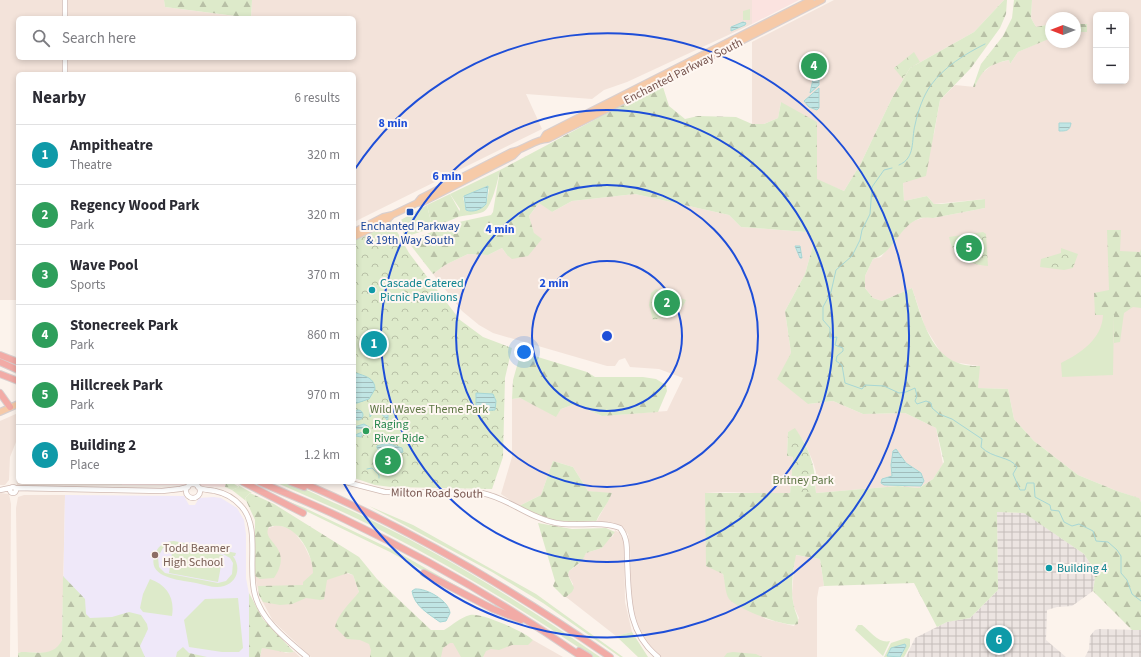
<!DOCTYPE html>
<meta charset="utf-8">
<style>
:root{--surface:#fff;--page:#f2f2f3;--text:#2b2b33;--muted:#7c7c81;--line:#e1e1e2;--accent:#ea580c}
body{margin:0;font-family:"Source Sans 3",sans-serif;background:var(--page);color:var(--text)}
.controls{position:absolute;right:12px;top:12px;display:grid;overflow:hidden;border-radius:6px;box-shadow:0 2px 6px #0003}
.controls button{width:36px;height:36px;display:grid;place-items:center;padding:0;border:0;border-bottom:1px solid var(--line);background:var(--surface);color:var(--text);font:20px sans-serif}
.compass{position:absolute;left:1045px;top:12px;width:36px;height:36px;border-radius:50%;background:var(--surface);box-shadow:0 2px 6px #0003;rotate:270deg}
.you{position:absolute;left:524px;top:352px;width:14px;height:14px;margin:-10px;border:3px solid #fff;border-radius:50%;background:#1a73e8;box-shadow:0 0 0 6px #1a73e833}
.badge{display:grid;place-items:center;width:26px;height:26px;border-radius:50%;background:var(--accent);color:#fff;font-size:13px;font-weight:700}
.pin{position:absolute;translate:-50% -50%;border:2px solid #fff;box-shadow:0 1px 4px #0006}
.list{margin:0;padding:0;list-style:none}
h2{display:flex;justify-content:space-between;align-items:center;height:52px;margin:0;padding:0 16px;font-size:17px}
h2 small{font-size:13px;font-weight:400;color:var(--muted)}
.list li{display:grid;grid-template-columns:26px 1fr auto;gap:12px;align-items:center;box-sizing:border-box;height:60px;padding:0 16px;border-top:1px solid var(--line)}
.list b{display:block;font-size:15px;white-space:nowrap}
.list p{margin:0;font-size:13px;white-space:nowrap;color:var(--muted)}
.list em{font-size:13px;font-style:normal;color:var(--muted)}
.icon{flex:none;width:22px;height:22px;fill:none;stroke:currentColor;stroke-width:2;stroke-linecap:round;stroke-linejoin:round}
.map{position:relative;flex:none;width:1141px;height:657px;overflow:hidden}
.search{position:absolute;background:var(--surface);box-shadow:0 2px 6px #0003;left:16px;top:16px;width:340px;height:44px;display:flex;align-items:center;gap:10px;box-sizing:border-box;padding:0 14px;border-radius:6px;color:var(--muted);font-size:15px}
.panel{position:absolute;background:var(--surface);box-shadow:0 2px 6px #0003;left:16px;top:72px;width:340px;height:412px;border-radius:6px}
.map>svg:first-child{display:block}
</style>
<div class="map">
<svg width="1141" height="657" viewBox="0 0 1141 657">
<defs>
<pattern id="industrial-grid" width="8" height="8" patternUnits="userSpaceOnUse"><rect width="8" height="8" fill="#ece4e1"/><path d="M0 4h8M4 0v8" fill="none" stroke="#c4bcb9"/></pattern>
<pattern id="forest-firs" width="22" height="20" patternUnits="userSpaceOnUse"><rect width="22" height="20" fill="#ddeaca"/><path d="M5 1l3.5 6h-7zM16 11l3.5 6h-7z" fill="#b8c0a6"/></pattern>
<pattern id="park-crowns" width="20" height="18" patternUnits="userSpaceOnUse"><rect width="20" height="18" fill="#ddeaca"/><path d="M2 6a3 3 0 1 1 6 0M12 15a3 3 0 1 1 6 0" fill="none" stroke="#b8c0a6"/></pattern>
<pattern id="water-rules" width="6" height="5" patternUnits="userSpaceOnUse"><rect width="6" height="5" fill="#c0e5e4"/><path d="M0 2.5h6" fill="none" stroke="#a1bcbb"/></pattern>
</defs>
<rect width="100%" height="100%" fill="#fcf3ec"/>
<path fill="#f3e3da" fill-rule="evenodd" d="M0,0h63v18h-45v40h44v16h-44v226h-18z
M68,0h96l1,7 85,11h-182z
M252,0h500v24l-125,58 -23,8 -12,9 -66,-5 16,35 -188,93v-148h-286v-16h286v-40h-103z
M834,0h170l-30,32 -64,36 -18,30 -31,65 -17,28 -27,-11 -36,-78 -3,16 -14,6h-12v-82z
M1032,0h109v502l-3,-4 -21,-7 -39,-16 -44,-34 -20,-22 -6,-30 -30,-1 1,-22 -26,-4 -12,-9 -16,-26 -13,-39 -30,13 -9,-3 -8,-10v-12l8,-17 8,-2 29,-35 16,-5 7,1 52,-10v-9l-51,5 -7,-8 -23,5 -1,-19 31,-48 6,-34 15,-15 20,2 4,-11 14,-12 16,-4 1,4 8,-12 29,-13 4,-1v4h24v-10h12v-8h-12v-6h-24v6l-15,3 -5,-9zM1096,15h30v66h-30z
M635,194l94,21 12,12 65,5 8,10 -9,32 -20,37 6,42 17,51 25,-3 30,13 42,-1 31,15 7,36 -10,15 -14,9 -21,-2 -82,7v-21l-3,-10 -8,-19 -10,-14 -7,3 -1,24 6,1 -3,37 -65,-2 -20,1 9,75 9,6 6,24 37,21 28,7 5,-8 -5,-11 -2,-13 3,-39 25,4 4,27 -5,1 -2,11v59h-156l-8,-6 -10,-14 -11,-25 -2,-63 -2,-15 -10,-10 -22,-2 16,-28 -24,-3 -15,-24 -20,-6 -12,34 -22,11 -18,-12 11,-37v-58l8,-1 36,18 5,-7 14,-5 27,12 65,-5 16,-33 -24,-9 -29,-2 -5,-9 -6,2 -4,6h-8l-114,-33 -14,-8 -17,-14 -29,-37 12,-9 23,-11 20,1 14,-7 5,7 27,-21 -5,-18 11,-14 12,10 20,-11z
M18,413v24l-8,20 -1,23 -4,5h-5v-64z
M18,453v29h104v3l-105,1 -1,-15z
M0,493l9,1 2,10 -1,153h-10z
M24,495h41l-3,145 -3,7 -10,6 -28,-1 -3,1 -2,-145 2,-11z
M277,525l15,4 12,16 9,19 40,11 6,17 91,51 83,-3 30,17h-252l-38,-36 -14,-26 -4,-19 1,-43z
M615,530l5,3 4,7 1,62 7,30 -16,4 -50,-39 3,-2 4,-11 -5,-9 1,-4 10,-7 7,-11 16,-5 5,-8 6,-4z
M262,648l17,2 7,3 8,-1v-1l6,6h-40z"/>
<path fill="#fbe3e0" d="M752,0h47l-47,24z
M122,482h69l-6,3h-63z
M195,482h28l3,1 -1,4 -24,-1z"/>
<path fill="url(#industrial-grid)" d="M997,512l28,1 59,41 7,11 4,13 -2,13 -21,15 -15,1 -10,3 -1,30 20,17h-160l9,-19 32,-16 23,-4 28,-28z
M1099,629l42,1v27h-56l4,-8 1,-13 5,-6z"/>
<path fill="#efe8f9" d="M65,495l119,1 5,9h6l4,-7 15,-1 7,1 16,10 7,12 2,14v44l4,21 -1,58h-187z"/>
<path fill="#ddeaca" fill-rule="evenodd" d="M500,170c-2,9 -8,38 -17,42 -8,3 -17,3 -25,5l2,-8 -10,-15zM487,186l2,4 -3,15 -18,6 -2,-1 -3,-13z
M427,205l4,17 4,5 -27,9 -4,-1 -5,-14z
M1114,314l-1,61 -51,2 -1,-14c20,-10 41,-24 42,-48z
M275,482c21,0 43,14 62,22 93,42 180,95 263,153h-7c-68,-46 -138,-89 -211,-126 -35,-18 -71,-33 -107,-49z
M238,485l14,8h-2l-5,5 1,3 -14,-11 7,-3z
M275,496l30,12 94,45 93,53 -16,-6 -86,-48z
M369,506l44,19 123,69 87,63h-3l-77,-54 -51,-31z
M174,541l62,12 -1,3h-2c8,11 5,26 -9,30 -8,3 -19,-1 -28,-3 -15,-3 -53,-5 -40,-31 3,-7 10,-11 18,-11zM173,545l50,9 7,4 3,5 -1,11 -6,7 -8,2 -53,-10 -6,-6 -1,-10 5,-9z
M173,546l50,9 -5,27 -49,-9z
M150,579c17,6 25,19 22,37l-29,-4 -3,-4 3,-14z
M238,598l5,50 -4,4h-17l-33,-5 -5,-27 21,-21z
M858,625h4c8,6 17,19 28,16l-7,15 -28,-26z
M632,632l16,25h-10l-22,-21z
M906,638l4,1v7l-6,11h-20l7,-14z"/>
<path fill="url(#forest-firs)" d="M164,0h88l-1,18 -86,-11z
M1004,0h3l-1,14 -6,14 -29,40 -31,32 -14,76 -23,7 1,18 23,-5 7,8h7l44,-5v9l-52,10c-31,-6 -35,34 -60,41l-8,17v12l8,10 9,3 30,-13c12,36 21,80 68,78l-2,22 30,1 6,30 20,22 44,34 39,16 22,7 2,4v128h-9l-39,-39 2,-13 -4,-13 -7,-11 -60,-41 -27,-1 1,78 -28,28 -23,4 -10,5 -23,-44 -90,3 -4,-27 -24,-4c-3,15 -6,36 -2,51 1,7 5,11 4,18 -12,4 -61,-15 -69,-25 -4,-6 -4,-18 -6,-25l-17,-8 -1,-73h111l82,-7 21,2 14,-9 11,-17 -8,-34 -31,-15 -42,1 -30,-13 -25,3 -31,-25 14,-26 -6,-42 20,-37 9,-32 -8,-10 -65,-5 -12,-12 -94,-21 -63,7 -20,11 -13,-9 -10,13 5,17 8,6 -14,17 -16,3 -5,-4 -5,-7 -14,7 -20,-1 -23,11 -12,9 -24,-31 4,-4 46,-17 32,-7 2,-3 7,-42 162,-86 7,22 16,13 13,-3 38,1 16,7h12l14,-6 3,-16 36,20v57l27,12 17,-28 31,-65 18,-30 64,-36z
M1014,0h18l-1,18 5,9 15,-3v14l-33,14 -8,12 -1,-4c-19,4 -27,9 -34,27h-2l8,-23 22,-28 9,-18z
M1075,24h12v8h-12z
M450,194l10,18 -2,5 -23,10 -4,-5 -4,-17z
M1107,230h14l-1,21 20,1 1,-3v59l-8,-1 -9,6 -4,29 -6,1v-28h-19l-1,-22 15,-3z
M523,354h5l59,18 8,5h48l13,2 10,6 1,6 -9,21 -56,4 -27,-12 -14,5 -5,8 -36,-19 -8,1 1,-19 7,-25z
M553,461l20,6 15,24 24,2c-4,11 -12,19 -16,29l-20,1 -30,-4 -27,-13 22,-11z
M223,482h8l8,5 -7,3 -7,-3 1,-4z
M250,493l24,11 85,53 18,22 54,51h13c9,-5 15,-12 26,-15 11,-3 55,17 63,25l-5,5h-16l-13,5 -8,-1 -5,2 -3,6h-22l-8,-14h-3l-7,5 -2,9h-71l1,-7 -2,-6 -9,-4 -13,-1 -12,-12c2,-12 16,-25 24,-35l-6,-17 -5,-2 -21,7 -3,19 -4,1 -14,-2 -14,6 -12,1 -17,-3 -4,-7 -1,-9 45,-1v-3l10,-9c0,-21 -19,-54 -44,-46 -9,15 26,19 5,51l-14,1 -5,-3v-56l-10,-22z
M538,523l34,6 34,-1 9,4 -13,16 -16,5 -4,8 -13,10 -1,4 6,13 -2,4 -6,5h-2l-11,-11 2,-5z
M63,576l22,23 1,15 4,4 22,-1 17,-5 12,3 6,9 1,5 -8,17 5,11h-127v-4l3,-1c16,0 33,5 41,-12z
M249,593l14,26 31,33c-6,2 -24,-3 -32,-4l-2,9h-11z
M183,647l6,6 18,4h-31l1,-5z
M733,652l23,2 6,3h-38l3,-4z"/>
<path fill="url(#park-crowns)" d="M750,9v11h-7v-9z
M914,52l6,10 -10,6 -7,11 -9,-11z
M809,61h11v11h-12z
M390,219l19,34 51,67 23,17 29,11 -7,30 -2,79 -11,32 -101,-2 -16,-2 -21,-7v-240z
M983,232l3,2 2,32c-19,-2 -35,-8 -39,-29z
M1061,248l17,6 -5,14 -9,2 -24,-3 1,-8 20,-6z
M656,289l30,11c-7,17 -16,16 -33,20l-4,-15 2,-12z
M795,428c16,23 20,38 21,65l-26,1 3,-37 -6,-1 1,-24z"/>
<path fill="url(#water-rules)" stroke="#a7d7d5" d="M743,22l3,1 -1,2 -14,6v-4z
M813,79l6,1v5l-9,8z
M819,88v20l-2,2 -8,-3 -5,-6z
M1059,123h12c-1,8 -5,8 -12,8z
M488,186l-2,18c-4,5 -13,9 -20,6l-2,-14z
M795,246h5l2,12h-2z
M356,373c9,3 19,5 19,16l-6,10 -15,5v-30z
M476,393l17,1 3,7 -1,9 -19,1z
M376,408l12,3v8l-1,1c-5,-7 -7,-7 -15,-6l-2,3v-5z
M353 415a5 5 0 1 1 10 0a5 5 0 1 1-10 0Z
M364,424l5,3v3l-6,3 -2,4 -5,-1 -2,2 1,-3 10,-4 1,-3 -12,1v-2z
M387,443l15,5 1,4 -7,2 -2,20h-11l-3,-23 -3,-3v-2z
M896,449l10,14 15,10 3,8 -3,5 -37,-1 -3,-2 1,-4 10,-3 -1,-11 2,-14z
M415,589c12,-1 34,12 35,24l-4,8 -6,1c-11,-8 -26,-16 -28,-31z
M905,644l1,2 -6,11 -13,-1 4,-8z"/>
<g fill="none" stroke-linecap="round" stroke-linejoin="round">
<path stroke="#a7d7d5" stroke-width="1" d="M899,165c17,-7 12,-25 16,-40 3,-14 8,-29 16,-40 13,-18 34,-31 54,-41
M892,168l-8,2 -12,17 -2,27 -8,16 -2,10 -8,16 -16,14 -5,22 -8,15v13l7,8v10l7,-1 -2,8 8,3v3l-6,5 -1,5 6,4 3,18 17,6 3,-4 19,1 15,7 7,-1 9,-4 2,8 -2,5 2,3 9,-3 5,2 1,5 7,6 13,5 30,20 -1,8c12,12 29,9 36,20l-4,7 7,16h5l2,-7h7l1,14 15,8 1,5 8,1 5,11 8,4 7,-2 14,7 3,10 12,1 9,8 4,6v17l6,7 5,14 9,7
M367,469l5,-1 7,7v3"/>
<defs>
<path id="tertiary" d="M65,18v-18
M65,74v-16
M346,482l39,10 97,1c26,5 47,25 74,30 20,4 44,-3 64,5 7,9 7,18 7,29 2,38 -1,74 31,100
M186 491a7 7 0 1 1 14 0a7 7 0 1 1-14 0Z
M198,487c5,4 11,2 17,4 10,2 19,7 26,15 20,21 6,61 14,89 7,26 32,45 52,62
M10 490a3 3 0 1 1 6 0a3 3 0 1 1-6 0Z
M15,488l147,3 18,-2 8,-2
M0,490l10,-2"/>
<path id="primary" d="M543,139l3,-5 265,-134
M417,203l4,-5 90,-46c13,-2 24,-13 37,-13l274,-139
M354,232l29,-15 9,-2 25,-12 6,-1 90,-46 5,-5
M354,237l31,-15 7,-7
M0,412l18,-8"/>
<path id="motorway" d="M0,355l18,7
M0,362l18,8
M0,374l18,7
M0,393l10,14
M243,482l60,31
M260,482c29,13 58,24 86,38 82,39 161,85 236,137
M291,482l13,5
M301,482c108,46 212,108 309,175
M424,573l69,36 28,11
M579,651l10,6"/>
</defs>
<use href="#tertiary" stroke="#d1bbb4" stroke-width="6"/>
<use href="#primary" stroke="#d9cfce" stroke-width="8"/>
<use href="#motorway" stroke="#d9cfce" stroke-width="8"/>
<use href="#tertiary" stroke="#fff" stroke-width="4.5"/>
<use href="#primary" stroke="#f6caa8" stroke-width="5.5"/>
<use href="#motorway" stroke="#f2aba6" stroke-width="6"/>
</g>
<g fill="none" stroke="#1d4ed8" stroke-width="2">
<circle cx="607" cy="336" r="75"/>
<circle cx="607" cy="336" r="151"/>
<circle cx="607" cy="336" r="226"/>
<path d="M355 169A302 302 0 1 1 343 482"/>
</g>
<rect fill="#1a4fb4" stroke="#fef7f2" stroke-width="1.5" x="406" y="208" width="8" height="8" rx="2"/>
<g fill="#0f9aa8" stroke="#fef7f2" stroke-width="1.5">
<circle cx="372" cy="290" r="4"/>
<circle cx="1049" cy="568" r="4"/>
</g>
<circle fill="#2e9e5b" stroke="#fef7f2" stroke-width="1.5" cx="366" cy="431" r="4"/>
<circle fill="#8d6e63" stroke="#fef7f2" stroke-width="1.5" cx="155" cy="555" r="4"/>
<g text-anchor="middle" stroke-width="4" stroke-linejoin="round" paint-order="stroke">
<g font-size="12" fill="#77554f" stroke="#fef7f2">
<text transform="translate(683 71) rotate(-27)" y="4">Enchanted Parkway South</text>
<text transform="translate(437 493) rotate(1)" y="4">Milton Road South</text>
</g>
<g font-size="12" fill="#164399" stroke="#fef7f2">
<text x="410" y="230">Enchanted Parkway<tspan x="410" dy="14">&amp; 19th Way South</tspan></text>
</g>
<g font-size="12" fill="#0d838f" stroke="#fef7f2" text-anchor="start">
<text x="380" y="287">Cascade Catered<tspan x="380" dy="14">Picnic Pavilions</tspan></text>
<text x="1057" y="572">Building 4</text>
</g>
<g font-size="12" fill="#5d7644" stroke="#fef7f2">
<text x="429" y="413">Wild Waves Theme Park</text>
<text x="803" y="484">Britney Park</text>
</g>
<g font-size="12" fill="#27864d" stroke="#fef7f2" text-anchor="start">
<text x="374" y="428">Raging<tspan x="374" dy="14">River Ride</tspan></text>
</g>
<g font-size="12" fill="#785e54" stroke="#fef7f2" text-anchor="start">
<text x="163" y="552">Todd Beamer<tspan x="163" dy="14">High School</tspan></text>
</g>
</g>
<circle cx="607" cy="336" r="6" fill="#1d4ed8" stroke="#fef7f2" stroke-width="2"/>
<g font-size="12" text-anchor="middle" font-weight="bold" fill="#1d4ed8" stroke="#fef7f2" stroke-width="4" stroke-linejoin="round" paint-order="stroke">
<text x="393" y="127">8 min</text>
<text x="447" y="180">6 min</text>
<text x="500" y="233">4 min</text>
<text x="554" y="287">2 min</text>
</g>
</svg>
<div class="controls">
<button>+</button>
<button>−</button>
</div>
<svg class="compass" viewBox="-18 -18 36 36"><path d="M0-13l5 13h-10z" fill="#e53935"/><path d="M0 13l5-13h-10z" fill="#7c7c81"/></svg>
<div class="you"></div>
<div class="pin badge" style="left:374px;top:344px;background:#0f9aa8">1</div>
<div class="pin badge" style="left:667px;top:303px;background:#2e9e5b">2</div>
<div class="pin badge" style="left:388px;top:461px;background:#2e9e5b">3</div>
<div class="pin badge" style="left:814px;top:66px;background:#2e9e5b">4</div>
<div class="pin badge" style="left:969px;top:248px;background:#2e9e5b">5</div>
<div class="pin badge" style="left:999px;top:640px;background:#0f9aa8">6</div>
<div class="search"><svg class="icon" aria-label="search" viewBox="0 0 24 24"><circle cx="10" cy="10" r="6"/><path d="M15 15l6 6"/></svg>Search here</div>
<section class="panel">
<h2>Nearby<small>6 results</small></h2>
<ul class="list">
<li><span class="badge" style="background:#0f9aa8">1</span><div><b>Ampitheatre</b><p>Theatre</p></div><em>320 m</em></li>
<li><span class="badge" style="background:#2e9e5b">2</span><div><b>Regency Wood Park</b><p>Park</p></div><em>320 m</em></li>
<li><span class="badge" style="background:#2e9e5b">3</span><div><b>Wave Pool</b><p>Sports</p></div><em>370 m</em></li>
<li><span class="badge" style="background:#2e9e5b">4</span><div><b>Stonecreek Park</b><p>Park</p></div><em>860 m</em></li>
<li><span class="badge" style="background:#2e9e5b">5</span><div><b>Hillcreek Park</b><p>Park</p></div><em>970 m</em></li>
<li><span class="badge" style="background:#0f9aa8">6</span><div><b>Building 2</b><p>Place</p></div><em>1.2 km</em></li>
</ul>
</section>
</div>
